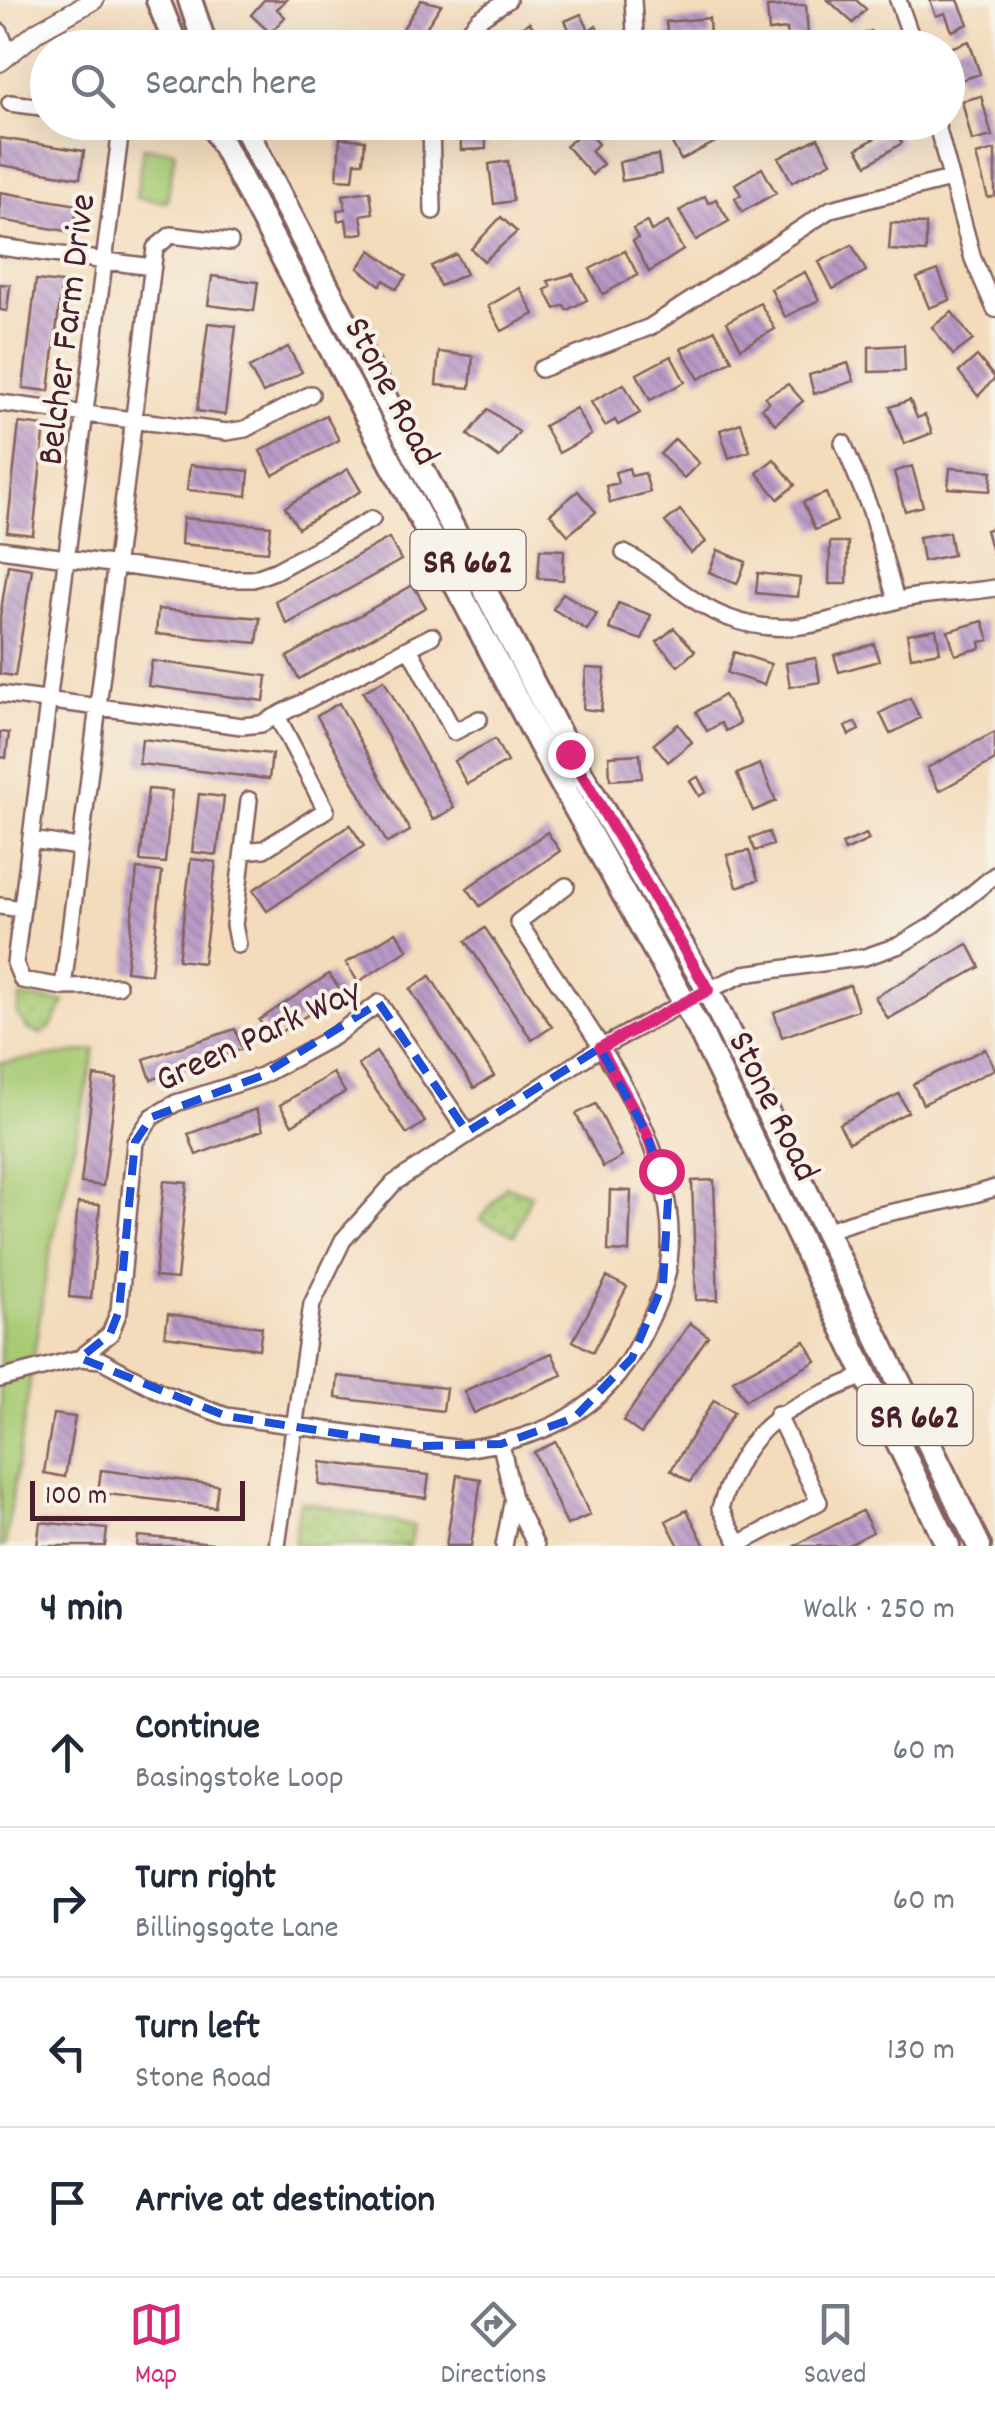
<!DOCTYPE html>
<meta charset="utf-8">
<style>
:root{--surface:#fff;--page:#f2f2f3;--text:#1f2937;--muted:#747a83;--line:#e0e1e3;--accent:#db2777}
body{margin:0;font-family:Dekko,sans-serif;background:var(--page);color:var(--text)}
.scale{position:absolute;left:30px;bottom:25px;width:215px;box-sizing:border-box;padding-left:10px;border:5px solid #4a1f2b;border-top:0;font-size:28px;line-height:35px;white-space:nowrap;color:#4a1f2b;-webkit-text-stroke:8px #f7f3e8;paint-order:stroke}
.stop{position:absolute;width:30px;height:30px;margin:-22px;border:8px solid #db2777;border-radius:50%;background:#fff}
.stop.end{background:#db2777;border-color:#fff;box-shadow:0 2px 10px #0008}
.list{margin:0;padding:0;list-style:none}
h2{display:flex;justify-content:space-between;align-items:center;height:130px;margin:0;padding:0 40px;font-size:42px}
h2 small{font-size:32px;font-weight:400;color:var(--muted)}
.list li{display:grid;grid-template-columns:65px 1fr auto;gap:30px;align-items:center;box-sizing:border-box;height:150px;padding:0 40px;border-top:2px solid var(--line)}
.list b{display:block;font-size:38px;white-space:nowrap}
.list p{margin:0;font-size:32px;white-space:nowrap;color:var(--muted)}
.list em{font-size:32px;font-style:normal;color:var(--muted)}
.icon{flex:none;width:55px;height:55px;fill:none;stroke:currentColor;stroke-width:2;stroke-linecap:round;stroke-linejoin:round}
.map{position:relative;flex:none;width:995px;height:1546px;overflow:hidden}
.search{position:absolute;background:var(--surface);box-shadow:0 10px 40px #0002;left:30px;right:30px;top:30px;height:110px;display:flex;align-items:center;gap:25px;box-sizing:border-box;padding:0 35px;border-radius:55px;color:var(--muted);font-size:38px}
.sheet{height:730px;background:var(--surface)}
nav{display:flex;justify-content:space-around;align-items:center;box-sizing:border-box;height:140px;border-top:2px solid var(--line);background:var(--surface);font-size:28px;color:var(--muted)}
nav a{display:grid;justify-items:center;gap:5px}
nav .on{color:var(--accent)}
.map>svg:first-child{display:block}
</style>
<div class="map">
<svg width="995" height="1546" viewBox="0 0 995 1546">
<defs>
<pattern id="park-dots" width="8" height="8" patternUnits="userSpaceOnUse" patternTransform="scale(2.5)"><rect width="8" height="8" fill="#a7ca73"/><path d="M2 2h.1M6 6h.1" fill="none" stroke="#91ad64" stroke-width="1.8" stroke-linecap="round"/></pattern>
<pattern id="building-back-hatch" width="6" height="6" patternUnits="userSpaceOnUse" patternTransform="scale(2.5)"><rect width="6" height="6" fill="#b89ac7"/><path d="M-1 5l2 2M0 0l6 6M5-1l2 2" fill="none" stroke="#987da2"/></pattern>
</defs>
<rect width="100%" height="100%" fill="#f7f3e8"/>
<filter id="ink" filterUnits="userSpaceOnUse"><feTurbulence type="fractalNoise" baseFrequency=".01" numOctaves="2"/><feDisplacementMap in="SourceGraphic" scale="20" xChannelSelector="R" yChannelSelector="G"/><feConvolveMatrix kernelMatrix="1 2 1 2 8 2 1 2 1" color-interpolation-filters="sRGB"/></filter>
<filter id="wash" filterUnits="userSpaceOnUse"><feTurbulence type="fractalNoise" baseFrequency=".0048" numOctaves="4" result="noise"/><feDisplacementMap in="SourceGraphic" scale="40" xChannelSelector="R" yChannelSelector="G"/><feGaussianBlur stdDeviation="2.25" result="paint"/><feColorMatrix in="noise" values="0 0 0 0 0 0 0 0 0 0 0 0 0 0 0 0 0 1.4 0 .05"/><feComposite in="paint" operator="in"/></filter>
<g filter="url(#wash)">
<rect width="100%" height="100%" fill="#f3dbbb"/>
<path fill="#a7ca73" stroke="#78744f" stroke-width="2.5" d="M143,147l32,4 -8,51 -31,-4z
M95,1050l-47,212 -43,284h-5v-483z"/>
<path fill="url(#park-dots)" stroke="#78744f" stroke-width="2.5" d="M20,997l45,5 -14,25 -10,7 -13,-4 -11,-16z
M506,1186l25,9 -16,40 -35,-15z
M300,1501l114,25 -4,20h-116z"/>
<g id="blocks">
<path fill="url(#building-back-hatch)" d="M264,0h22l-9,9 8,8 -15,16 -19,-18z
M421,0l20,5 -23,35 -16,-10z
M828,0h28l10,9 -13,14z
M930,0h28l10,24 -16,7 -7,-18 -9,3z
M806,5l2,32 -20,1 -1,-9 -18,2 -2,-24z
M581,14l8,16 7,-4 10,20 -28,2 -13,-27z
M709,18l1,20 -42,3 -2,-19z
M529,22l16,20 -7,6h-27l-5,-7z
M871,31l6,17h-28l-2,-8z
M969,41l11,33 -19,6 -11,-32z
M981,96l11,40 -20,5 -10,-40z
M460,122h25l1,27 -25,1z
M706,122l13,18 -38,20 -10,-19z
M892,128l10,15 -35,22 -10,-16z
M585,129l13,15 -7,7 12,13 -11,11 -26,-29z
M0,138l84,13 -4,27 -80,-13z
M340,138l25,2 -2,22h-8l-2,18 -16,-1z
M818,138l13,24 -39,20 -13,-24z
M995,150v46l-7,2 -12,-43z
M658,155l3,19 -39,7 -3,-19z
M508,161l5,40 -19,3 -5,-40z
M762,168l14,25 -34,19 -7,-14 6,-3 -6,-11z
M370,191l3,22 -12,2 3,18 -16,2 -2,-16 -8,2 -1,-11 8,-1 -2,-14z
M0,192l78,13 -5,27 -73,-12z
M705,196l3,7 8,-4 13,22 -33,19 -17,-29z
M501,217l16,15 -33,29 -13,-12z
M647,222l4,9 17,-9 15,28 -34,22 -16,-31 5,-3 -5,-9z
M891,223l35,1v28l-37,-2z
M852,245l14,26 -33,18 -14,-27z
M371,250l35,26 -10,13 -12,-9 -4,5 -22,-17z
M625,251l13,24 -35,19 -13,-25z
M456,254l10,20 -26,12 -9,-20z
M938,270l12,30 -21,8 -12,-30z
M805,272l14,28 -34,17 -14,-28z
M573,274l14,26 -20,10 -3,-5 -9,4 -10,-19 6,-3 -3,-6z
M212,276l46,6 -4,29 -46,-6z
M36,280l26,3 -13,108 -26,-3z
M0,284l10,1 -3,26 -7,-1z
M520,288l14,26 -32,17 -14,-25z
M760,303l15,26 -34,19 -14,-26z
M952,312l21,28 -20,15 -21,-28z
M208,323l28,3 -11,89 -28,-4z
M715,330l17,30 -33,19 -18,-30z
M904,345l1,26 -36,1v-25z
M288,347l14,25 -39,21 -14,-25z
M439,352l34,4 -3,32 -34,-3z
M671,356l14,26 -35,18 -13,-26z
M977,356l18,22 -17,18 -19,-24z
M848,363l6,18 -40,13 -5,-19z
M624,384l16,29 -22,12 -3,-5 -10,6 -14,-24z
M788,384l15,17 -28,23 -13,-16 7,-6 -4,-5z
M910,400l7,18 8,-3 7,18 -28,11 -14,-37z
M576,408l15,27 -32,18 -15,-27z
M488,409l31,23 -20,26 -31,-23z
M326,415l13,25 -66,35 -13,-24z
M19,423l26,3 -12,109 -26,-3z
M741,423l9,28 -21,7 -9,-28z
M675,439l24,24 -15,15 -24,-24z
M774,459l21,26 -17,14 -21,-26z
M190,465l59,6 -2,25 -60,-6z
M912,466l11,40 -18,5 -11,-39z
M629,468l2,8 14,-3 5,19 -40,11 -4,-17 12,-3 -3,-11z
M950,468l42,3 -2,20 -42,-3z
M348,469l13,22 -63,37 -13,-21z
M578,491l18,21 -28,23 -18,-21z
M826,493l11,28 -22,9 -12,-28z
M680,510l26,32 -15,11 -26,-31z
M183,518l88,8 -3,26 -87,-8z
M995,527v32h-1l-8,-29z
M949,532l4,23 -30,6 -4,-24z
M389,538l12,22 -114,64 -12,-23z
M830,542h18l-1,42h-18z
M540,549l24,1 -1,30 -25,-2z
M718,550l28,12 -9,22 -28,-12z
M8,565l24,4 -17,107 -15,-2v-57z
M758,573l42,5 -2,19 -42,-4z
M413,585l13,22 -127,72 -12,-22z
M563,593l34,21 -10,16 -34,-21z
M618,603l33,12 -9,25 -33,-11z
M158,609l102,9 -3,25 -101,-9z
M983,621l6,19 -9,2 1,6 -26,7 -7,-24z
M674,628l21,23 -17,15 -21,-24z
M936,629l4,23 -29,5 -4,-23z
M874,644l5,17 -40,11 -5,-17z
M734,652l37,12 -7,21 -37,-12z
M816,658l4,24 -30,5 -4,-24z
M152,661l115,15 -3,25 -116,-15z
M586,668l19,1 -4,42 -18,-2z
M384,680l70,128 -21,12 -70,-128z
M724,695l16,28 -14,8 -5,-8 -14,8 -11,-19z
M910,698l10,20 -30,16 -10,-21z
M339,703l71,128 -23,12 -70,-127z
M855,722l4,8 -10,5 -4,-8z
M678,724l14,18 -24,20 -14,-18z
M0,732l9,1 -3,25 -6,-1z
M995,732v28l-56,31 -12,-23z
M142,739l130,15 -3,25 -130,-15z
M495,739l12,23 -40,22 -13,-23z
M640,754l2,24 -32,2 -1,-24z
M760,764l16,37 -23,10 -16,-37z
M698,777l8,15 -7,4 -9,-15z
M148,789l24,2 -7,72 -25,-2z
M199,794l25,3 -7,58 -25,-3z
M350,825l14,21 -97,65 -14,-21z
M547,832l13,19 -80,55 -13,-18z
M769,832l4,13 -18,6 -5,-13z
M866,834l3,6 -24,11 -3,-7z
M749,851l9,29 -21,7 -10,-32z
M191,859l25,3 -13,101 -25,-3z
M137,869l25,3 -11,102 -25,-3z
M485,928l67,99 -20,13 -66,-99z
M396,932l12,18 -50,32 -12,-19z
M968,944l12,23 -92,52 -13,-22z
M329,974l13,19 -71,45 -12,-18z
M430,976l64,100 -20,12 -64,-99z
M850,985l8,25 -76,27 -8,-25z
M235,1029l7,20 -91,31 -7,-21z
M985,1049l10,20 -72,35 -10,-20z
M376,1052l49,70 -18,12 -49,-69z
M333,1073l12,19 -53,33 -12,-20z
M94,1076l23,3 -14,107 -22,-3z
M899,1094l9,18 -59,30 -10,-18z
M596,1104l26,53 -19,10 -27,-53z
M256,1109l7,21 -67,25 -8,-21z
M714,1180l4,120h-22l-4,-119z
M164,1181l23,2 -10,96 -22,-2z
M610,1190l21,1 -2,61 -21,-1z
M78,1203l22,2 -9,94 -22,-2z
M607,1277l20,10 -34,65 -20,-11z
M168,1314l94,13 -3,22 -94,-13z
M690,1323l18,13 -67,98 -18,-13z
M805,1341l11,20 -71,39 -12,-20z
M552,1353l10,22 -88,38 -10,-22z
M338,1376l108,12 -3,23 -107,-13z
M714,1400l20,12 -44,70 -19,-12z
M53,1414l22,3 -10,60 -21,-4z
M556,1442l34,73 -23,10 -33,-73z
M321,1462l108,13 -3,23 -107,-13z
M101,1470l117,15 -3,22 -117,-14z
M457,1475l24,4 -10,67h-25z
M687,1510l18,36h-26l-13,-25z
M862,1511l11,21 -27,14h-52z
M40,1522l67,7 -2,17h-68z
M138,1536l74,7v3h-75z"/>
</g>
</g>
<g filter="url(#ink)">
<use href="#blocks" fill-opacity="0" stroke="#85615d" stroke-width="2.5"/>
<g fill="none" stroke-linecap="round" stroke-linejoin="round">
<defs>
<path id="minor" d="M633,0l3,48
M898,0l17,48
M0,32l9,22
M454,48l25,-29 29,-19
M10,103l38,5
M116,122l4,14 -105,827 7,17 41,7 92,-739 16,-13 59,7
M431,122l2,89
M936,122l37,137 22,50
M0,247l152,20
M541,369l109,-42 181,-118 119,-30
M0,403l227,29 18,-3 66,-35
M843,443l28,68 25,89
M0,549l221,30h32l22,-8 97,-52
M624,553c38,18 65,51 105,65 61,23 108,-1 166,-17 32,-9 67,-7 100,-13
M409,648l45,84 25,-13
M0,694l242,32 19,-2 171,-88
M32,840l46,7
M244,851l20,-2 62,-39 -48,-92
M0,906l22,3
M238,945l-4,-20 15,-125
M63,987l55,-1
M824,1232c56,-23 115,-25 171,-44
M80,1358l30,-24 9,-23 16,-169 17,-25 24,-14 85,-27 72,-39 46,-34 88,129
M0,1379l80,-21 21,2 62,33 63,23 236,33c77,-9 142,-36 178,-109 12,-23 26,-51 29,-78 14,-121 -89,-244 -151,-340l48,-36
M777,1414l42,88 -80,42 -19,-36c30,-91 66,-98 146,-133
M501,1444l12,54 23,48
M277,1546l35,-242 31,-64 51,-57 206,-135 108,-58 36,-16 121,-17 35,-12 35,-21 60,-49
M504,1546l9,-48"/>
<path id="tertiary" d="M0,62l38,-31 56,-31"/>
<path id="primary" d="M158,0l19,48
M190,0l16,48
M211,122l339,641 148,264 250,519
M242,122l328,632 138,236 271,556"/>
</defs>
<use href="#minor" stroke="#85615d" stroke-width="20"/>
<use href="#tertiary" stroke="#85615d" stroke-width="22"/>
<use href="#primary" stroke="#85615d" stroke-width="28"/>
<use href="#minor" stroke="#fff" stroke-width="15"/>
<use href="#tertiary" stroke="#fff" stroke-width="18"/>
<use href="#primary" stroke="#fff" stroke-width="22"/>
</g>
</g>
<g fill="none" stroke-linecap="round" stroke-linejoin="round" filter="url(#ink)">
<path stroke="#db2777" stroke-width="12" d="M570,754l138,236 -108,58 46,84 15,39"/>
</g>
<path fill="none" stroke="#1d4ed8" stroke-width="8" stroke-dasharray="20 12" stroke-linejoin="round" d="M379,1003l88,129 133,-84 46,84 22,68 -5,84 -31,74 -58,60 -73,26 -82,2 -193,-30 -146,-58 30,-24 9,-23 16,-169 17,-25 109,-41z"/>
<g text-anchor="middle" stroke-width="8" stroke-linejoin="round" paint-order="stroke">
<g fill="#f7f3e8" stroke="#7e5f64" stroke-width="2.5">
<rect x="410.5" y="530" width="115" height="60" rx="8"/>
<rect x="857.5" y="1385" width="115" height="60" rx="8"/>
</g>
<g font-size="35" font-weight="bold" fill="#4a1f2b">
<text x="468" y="572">SR 662</text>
<text x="915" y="1427">SR 662</text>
</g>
<g font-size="38" fill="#4a1f2b" stroke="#f7f3e8">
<text transform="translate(64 329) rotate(-83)" y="13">Belcher Farm Drive</text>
<text transform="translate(394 390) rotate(62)" y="13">Stone Road</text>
<text transform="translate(257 1033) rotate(-25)" y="13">Green Park Way</text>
<text transform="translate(776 1105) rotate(64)" y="13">Stone Road</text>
</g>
</g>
</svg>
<div class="scale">100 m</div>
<div class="stop" style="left:661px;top:1171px"></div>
<div class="stop end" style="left:570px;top:754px"></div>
<div class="search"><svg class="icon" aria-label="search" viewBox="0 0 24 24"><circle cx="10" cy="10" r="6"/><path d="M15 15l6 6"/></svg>Search here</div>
</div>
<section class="sheet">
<h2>4 min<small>Walk · 250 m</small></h2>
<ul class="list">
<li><svg class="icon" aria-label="ahead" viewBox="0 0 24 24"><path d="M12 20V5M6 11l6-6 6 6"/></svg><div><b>Continue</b><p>Basingstoke Loop</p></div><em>60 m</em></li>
<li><svg class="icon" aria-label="right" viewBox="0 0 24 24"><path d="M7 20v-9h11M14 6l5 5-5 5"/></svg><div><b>Turn right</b><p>Billingsgate Lane</p></div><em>60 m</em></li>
<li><svg class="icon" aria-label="left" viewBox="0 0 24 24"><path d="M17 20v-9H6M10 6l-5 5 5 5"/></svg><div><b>Turn left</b><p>Stone Road</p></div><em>130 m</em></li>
<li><svg class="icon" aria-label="arrive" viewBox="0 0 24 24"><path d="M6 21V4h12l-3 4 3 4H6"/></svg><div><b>Arrive at destination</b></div></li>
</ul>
</section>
<nav>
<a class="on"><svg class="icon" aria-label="map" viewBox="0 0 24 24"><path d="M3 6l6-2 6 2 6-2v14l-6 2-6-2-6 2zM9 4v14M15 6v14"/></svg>Map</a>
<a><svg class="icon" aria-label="directions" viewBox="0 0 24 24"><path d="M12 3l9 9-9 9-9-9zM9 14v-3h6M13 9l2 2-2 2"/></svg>Directions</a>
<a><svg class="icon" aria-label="saved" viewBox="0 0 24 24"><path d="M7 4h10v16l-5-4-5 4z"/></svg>Saved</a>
</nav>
